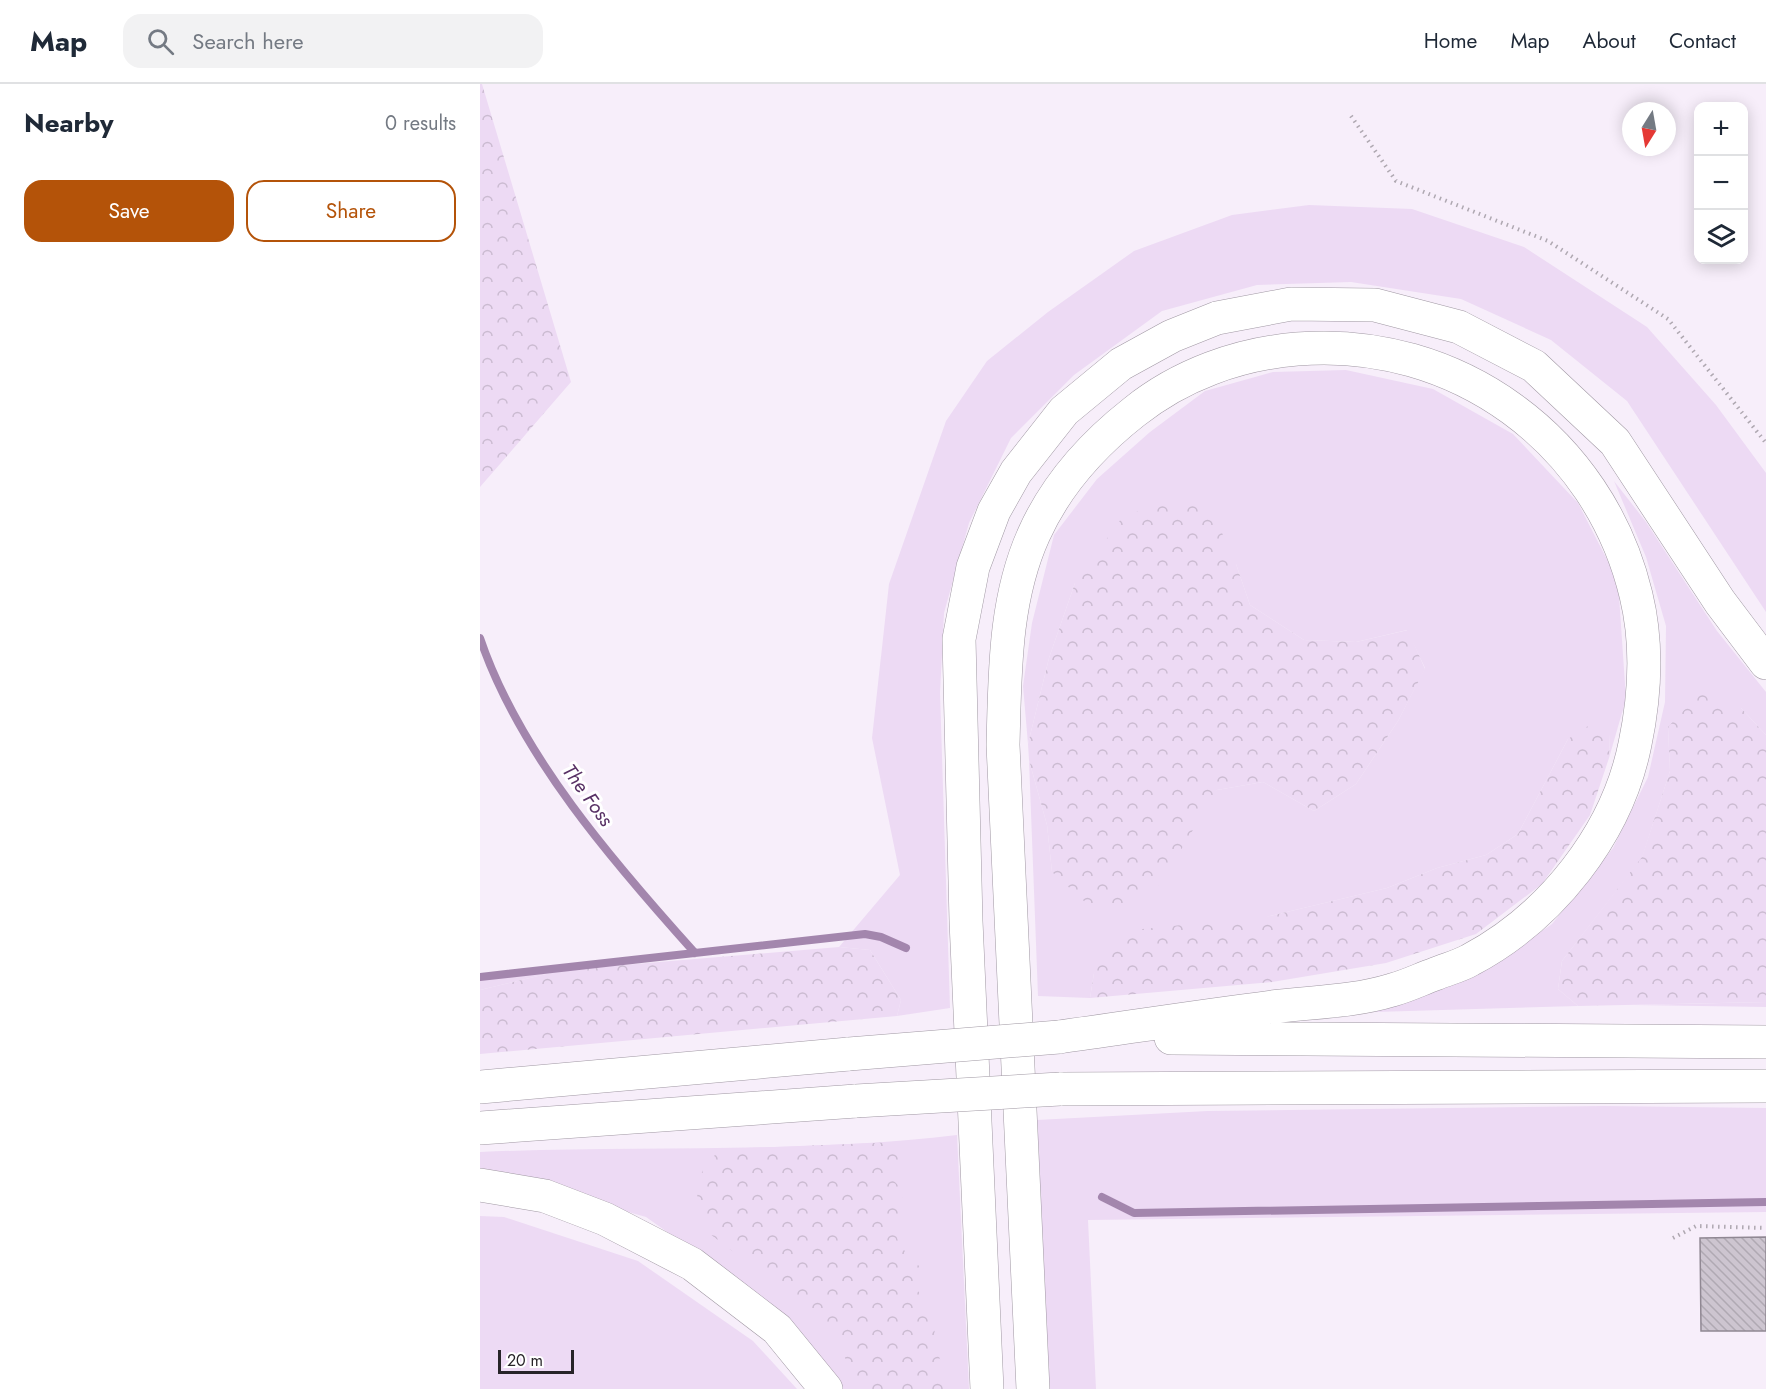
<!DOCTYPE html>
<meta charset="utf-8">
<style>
:root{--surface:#fff;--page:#f2f2f3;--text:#1f2937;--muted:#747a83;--line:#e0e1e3;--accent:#b45309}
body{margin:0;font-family:Jost,sans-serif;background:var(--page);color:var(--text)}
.controls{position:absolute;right:18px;top:18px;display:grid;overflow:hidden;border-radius:12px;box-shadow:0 3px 15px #0003}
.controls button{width:54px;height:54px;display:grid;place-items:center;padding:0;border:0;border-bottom:2px solid var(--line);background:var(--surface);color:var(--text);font:30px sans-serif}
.compass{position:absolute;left:1142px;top:18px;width:54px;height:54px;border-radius:50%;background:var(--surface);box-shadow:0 3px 15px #0003;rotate:191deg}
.scale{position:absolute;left:18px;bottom:15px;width:76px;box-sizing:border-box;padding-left:6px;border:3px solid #272428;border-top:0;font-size:16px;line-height:21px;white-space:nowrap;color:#272428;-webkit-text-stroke:4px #fff;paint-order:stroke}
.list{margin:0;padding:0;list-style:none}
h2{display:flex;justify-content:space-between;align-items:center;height:78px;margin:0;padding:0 24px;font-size:26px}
h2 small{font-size:20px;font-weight:400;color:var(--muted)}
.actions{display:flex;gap:12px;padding:18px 24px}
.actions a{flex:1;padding:14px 0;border:2px solid var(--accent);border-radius:18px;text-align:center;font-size:21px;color:var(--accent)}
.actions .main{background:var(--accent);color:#fff}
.icon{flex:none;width:33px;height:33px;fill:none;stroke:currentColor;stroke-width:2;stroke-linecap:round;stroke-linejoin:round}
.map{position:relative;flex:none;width:1286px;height:1305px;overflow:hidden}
header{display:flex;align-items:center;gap:36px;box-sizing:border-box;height:84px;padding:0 30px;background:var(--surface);border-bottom:2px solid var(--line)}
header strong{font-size:28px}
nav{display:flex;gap:33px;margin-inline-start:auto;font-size:21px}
.search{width:420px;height:54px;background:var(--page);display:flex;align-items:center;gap:15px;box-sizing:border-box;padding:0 21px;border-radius:18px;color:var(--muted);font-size:22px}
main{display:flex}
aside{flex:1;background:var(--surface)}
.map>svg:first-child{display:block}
</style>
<header>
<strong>Map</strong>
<div class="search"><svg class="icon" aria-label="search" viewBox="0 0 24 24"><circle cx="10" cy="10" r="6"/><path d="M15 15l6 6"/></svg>Search here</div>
<nav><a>Home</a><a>Map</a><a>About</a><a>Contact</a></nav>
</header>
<main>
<aside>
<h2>Nearby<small>0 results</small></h2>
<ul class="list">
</ul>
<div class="actions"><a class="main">Save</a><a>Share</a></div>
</aside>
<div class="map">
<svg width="1286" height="1305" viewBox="0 0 1286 1305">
<defs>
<pattern id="forest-crowns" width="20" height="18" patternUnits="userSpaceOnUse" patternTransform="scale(1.5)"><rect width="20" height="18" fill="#eddaf4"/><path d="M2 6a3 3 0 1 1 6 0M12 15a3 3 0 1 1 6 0" fill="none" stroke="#cbbbd1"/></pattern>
<pattern id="building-back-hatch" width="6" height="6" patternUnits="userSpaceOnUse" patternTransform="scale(1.5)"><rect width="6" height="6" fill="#cdc5d0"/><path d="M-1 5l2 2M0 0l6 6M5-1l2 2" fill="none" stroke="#b0a9b3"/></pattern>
</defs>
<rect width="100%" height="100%" fill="#f7eefa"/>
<path fill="#eddaf4" d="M829,121l103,4 112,38 123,80 69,78 50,68v139l-139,-211 -76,-61 -90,-41 -110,-17 -94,3 -95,26 -88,64 -63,63 -42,85 -25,90 -4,80 10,315 -53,8 4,-16 -31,-50 -31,-3 61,-72 -28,-137 17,-154 57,-163 41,-60 61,-49 86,-61 98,-36z
M866,286l87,19 80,45 65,69 40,78 8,118 -17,59 1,-24 -42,5 -50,95 -32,21 -49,13 -50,20 -117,28 -176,57 -4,25 -52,-2 -9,-236 18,65 5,47 165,-82 46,-8 51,29 42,-27 42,-63 27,-53 -18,-38 -51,12 -52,-2 -54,-35 -14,-41 -161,19 -26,75 -21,86 -5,-58 9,-63 22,-88 43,-56 53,-47 55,-41 68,-19z
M1134,397l32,41 71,109 49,61v43l-25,-27 -73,19 2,44 -28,87 -80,103 -4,28 20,17 -203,6 117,-46 60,-42 61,-76 35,-71 17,-75 1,-76 -20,-69z
M83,886l-83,20v-13z
M1286,918v5l-132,-2z
M1124,1022l162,2v104l-678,8 8,169h-47l-12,-269 171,-9z
M477,1051l12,254h-126l-41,-54 -91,-72 -65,-46 -166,-47v-18c159,-7 318,2 477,-17z
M0,1132l24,1 134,44 115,80 44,48h-317z"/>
<path fill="url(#forest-crowns)" d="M0,0h2l89,298 -91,105z
M678,418l51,2 27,60 14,41 54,35 52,2 52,-12 17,39 -27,52 -42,63 -42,27 -51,-29 -46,8 -56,93 -31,27 -45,-8 -33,-30 -5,-47 -18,-65 -1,-16 21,-86 26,-75 46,-64z
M1222,607l39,17 25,27v267l-188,4 -20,-17 4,-28 80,-104 28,-86 -2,-44z
M1111,640l19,10 -1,24 -19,57 -48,69 -66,50 -90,29 -114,19 -182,16 4,-25 29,-42 147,-15 117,-28 50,-20 49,-13 32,-21 50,-95z
M359,863l31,3 31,50 -4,16 -417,38v-64l83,-20z
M419,1058l4,23 -10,15 11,11c-11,42 -16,45 17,77l-3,23 16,23 1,29 11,36 -3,10h-72l-23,-19 -7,-29 -18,-23 -25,-13 -19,-26 -39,-22 -30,-23 -14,-32 7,-35 18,-18z"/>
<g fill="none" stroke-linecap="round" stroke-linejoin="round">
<path stroke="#a386ad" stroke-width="8" d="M0,554c39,116 135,226 215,315
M0,893l385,-43 16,3 25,11
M622,1113l32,16 632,-11"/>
</g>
<path fill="url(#building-back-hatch)" stroke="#908893" stroke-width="1.5" d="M1286,1153v94h-65l-1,-93z"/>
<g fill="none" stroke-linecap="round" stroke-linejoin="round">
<defs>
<path id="highway" d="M691,954l595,4
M0,1003l369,-33
M580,1005l706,-3
M0,1044l376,-27
M0,1101l65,11 60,23 87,45 85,65 49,60
M507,1305l-21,-468 -7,-282 14,-72 21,-56 22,-39 48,-61 57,-47 51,-28 45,-18 74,-14 84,1 84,22 75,39 81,76 105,160 46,61
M553,1305l-30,-644c2,-71 1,-145 31,-211 22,-49 58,-89 100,-122 46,-37 104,-58 163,-63 159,-13 302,91 339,246 12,49 9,101 -1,149 -18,90 -84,173 -165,216 -10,6 -23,9 -35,14 -14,5 -28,12 -43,16 -39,12 -81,12 -120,17 -71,9 -142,20 -213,30"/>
</defs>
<use href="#highway" stroke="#a098a3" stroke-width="34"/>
<path stroke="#afa8b1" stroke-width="4" stroke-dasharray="1.5 4.5" stroke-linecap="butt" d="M871,32l45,65 152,60 120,78 98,124
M1193,1154l23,-12 70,2"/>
<use href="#highway" stroke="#fff" stroke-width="33"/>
<defs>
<path id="highway-bridge" d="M369,970l210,-17
M376,1017l204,-12"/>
</defs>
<use href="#highway-bridge" stroke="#a098a3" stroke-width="34" stroke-linecap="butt"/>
<use href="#highway-bridge" stroke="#fff" stroke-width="33"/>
</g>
<g text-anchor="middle" stroke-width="6" stroke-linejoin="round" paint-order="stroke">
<g font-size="20" font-style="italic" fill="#583165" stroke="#fff">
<text transform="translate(108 711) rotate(54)" y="7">The Foss</text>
</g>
</g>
</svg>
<div class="controls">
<button>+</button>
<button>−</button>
<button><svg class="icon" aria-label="layers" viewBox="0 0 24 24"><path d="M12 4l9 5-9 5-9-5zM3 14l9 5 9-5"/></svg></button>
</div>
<svg class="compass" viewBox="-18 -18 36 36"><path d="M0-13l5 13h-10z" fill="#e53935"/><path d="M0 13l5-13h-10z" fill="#747a83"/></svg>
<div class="scale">20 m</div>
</div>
</main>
